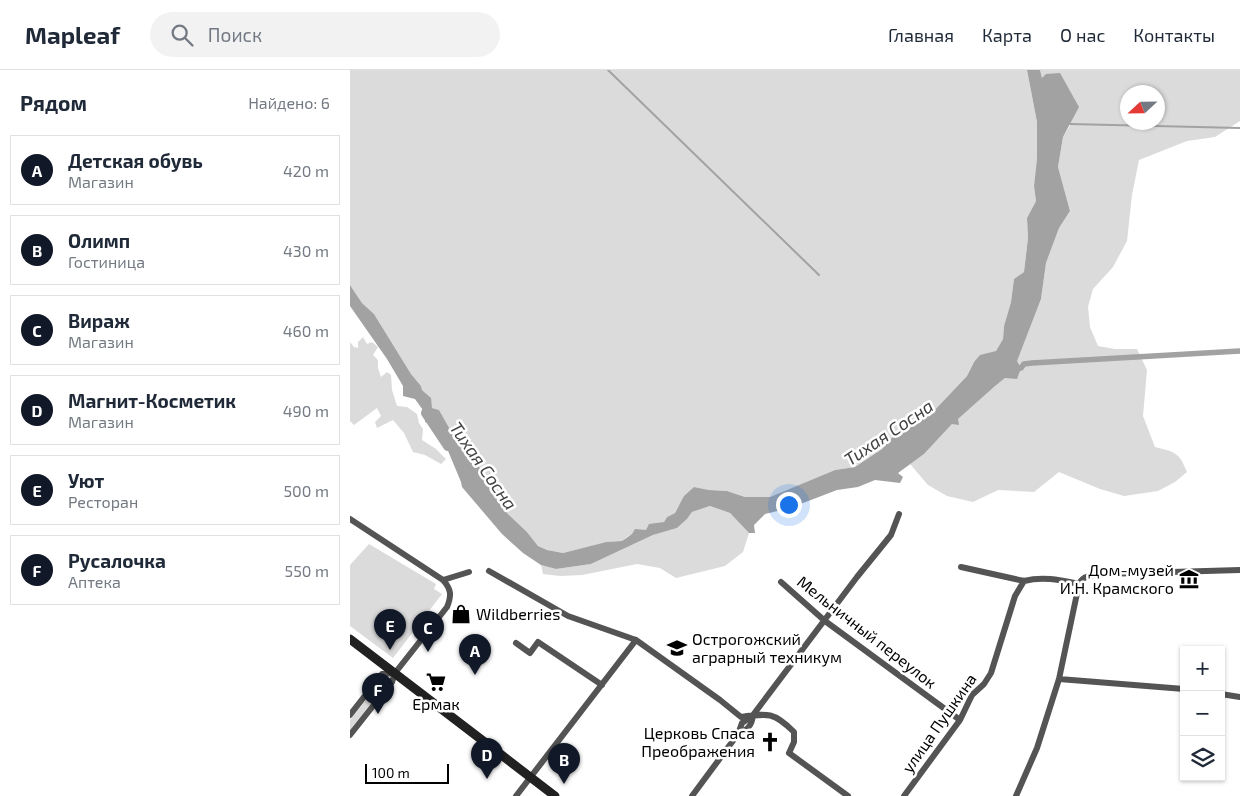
<!DOCTYPE html>
<html lang="ru">
<meta charset="utf-8">
<style>
:root{--surface:#fff;--page:#f2f2f3;--text:#1f2937;--muted:#747a83;--line:#e0e1e3;--accent:#111827}
body{margin:0;font-family:"Exo 2",sans-serif;background:var(--page);color:var(--text)}
.controls{position:absolute;right:15px;bottom:15px;display:grid;overflow:hidden;border-radius:0px;box-shadow:0 1px 4px #0004}
.controls button{width:45px;height:45px;display:grid;place-items:center;padding:0;border:0;border-bottom:1px solid var(--line);background:var(--surface);color:var(--text);font:25px sans-serif}
.compass{position:absolute;left:770px;top:15px;width:45px;height:45px;border-radius:50%;background:var(--surface);box-shadow:0 1px 4px #0004;rotate:248deg}
.scale{position:absolute;left:15px;bottom:12px;width:84px;box-sizing:border-box;padding-left:5px;border:2px solid #000;border-top:0;font-size:14px;line-height:18px;white-space:nowrap;color:#000;-webkit-text-stroke:4px #fff;paint-order:stroke}
.you{position:absolute;left:438px;top:434px;width:18px;height:18px;margin:-12px;border:4px solid #fff;border-radius:50%;background:#1a73e8;box-shadow:0 0 0 8px #1a73e833}
.badge{display:grid;place-items:center;width:32px;height:32px;border-radius:50%;background:var(--accent);color:#fff;font-size:16px;font-weight:700}
.pin{position:absolute;translate:-50% -41px;filter:drop-shadow(0 1px 2px #0008)}
.pin::after{content:'';position:absolute;top:26px;width:18px;height:15px;background:inherit;clip-path:polygon(0 0,100% 0,50% 100%)}
.list{margin:0;padding:0;list-style:none}
h2{display:flex;justify-content:space-between;align-items:center;height:65px;margin:0;padding:0 20px;font-size:21px}
h2 small{font-size:16px;font-weight:400;color:var(--muted)}
.list li{display:grid;grid-template-columns:32px 1fr auto;gap:15px;align-items:center;box-sizing:border-box;height:70px;margin:0 10px 10px;padding:0 10px;border:1px solid var(--line);border-radius:0px}
.list b{display:block;font-size:19px;white-space:nowrap}
.list p{margin:0;font-size:16px;white-space:nowrap;color:var(--muted)}
.list em{font-size:16px;font-style:normal;color:var(--muted)}
.icon{flex:none;width:28px;height:28px;fill:none;stroke:currentColor;stroke-width:2;stroke-linecap:round;stroke-linejoin:round}
.map{position:relative;flex:none;width:890px;height:726px;overflow:hidden}
header{display:flex;align-items:center;gap:30px;box-sizing:border-box;height:70px;padding:0 25px;background:var(--surface);border-bottom:1px solid var(--line)}
header strong{font-size:24px}
nav{display:flex;gap:28px;margin-inline-start:auto;font-size:18px}
.search{width:350px;height:45px;background:var(--page);display:flex;align-items:center;gap:12px;box-sizing:border-box;padding:0 18px;border-radius:28px;color:var(--muted);font-size:19px}
main{display:flex}
aside{flex:1;background:var(--surface)}
.map>svg:first-child{display:block}
</style>
<header>
<strong>Mapleaf</strong>
<div class="search"><svg class="icon" aria-label="search" viewBox="0 0 24 24"><circle cx="10" cy="10" r="6"/><path d="M15 15l6 6"/></svg>Поиск</div>
<nav><a>Главная</a><a>Карта</a><a>О нас</a><a>Контакты</a></nav>
</header>
<main>
<aside>
<h2>Рядом<small>Найдено: 6</small></h2>
<ul class="list">
<li><span class="badge">A</span><div><b>Детская обувь</b><p>Магазин</p></div><em>420 m</em></li>
<li><span class="badge">B</span><div><b>Олимп</b><p>Гостиница</p></div><em>430 m</em></li>
<li><span class="badge">C</span><div><b>Вираж</b><p>Магазин</p></div><em>460 m</em></li>
<li><span class="badge">D</span><div><b>Магнит-Косметик</b><p>Магазин</p></div><em>490 m</em></li>
<li><span class="badge">E</span><div><b>Уют</b><p>Ресторан</p></div><em>500 m</em></li>
<li><span class="badge">F</span><div><b>Русалочка</b><p>Аптека</p></div><em>550 m</em></li>
</ul>
</aside>
<div class="map">
<svg width="890" height="726" viewBox="0 0 890 726">
<rect width="100%" height="100%" fill="#fff"/>
<path fill="#dbdbdb" fill-rule="evenodd" d="M0,0h677l10,52v36l-3,28 2,15 -9,17 1,20 -4,34 -10,7 -3,23 -7,24 -1,13 -7,12 -22,11 -7,14 -36,38 -15,9 -15,5 -19,21 -27,18 -20,3 -65,27h-25l-18,-6 -18,-1 -15,-3 -16,20 -3,6 -8,4 -3,5 -18,8 -18,6 -6,5 -16,1 -43,11 -16,-3 -9,-4 -11,-14 -19,-18 -17,-26 -3,-9 -13,-18 -9,-2 2,-6 -8,-6 -21,-37 -7,-2 -2,-10 -8,-8 -1,-4 -10,-12 -37,-60 -12,-11 -12,-18z
M690,0h200v51l-25,16 -28,4 -48,19 -7,35 -5,46 -14,26 -20,22 -5,18 2,20 8,19 17,3h22l10,21 -4,46 12,31c20,5 24,5 32,25l-12,10 -17,9 -34,5 -24,-7 -41,-17 -25,20 -36,-2 -25,12 -26,-6 -19,-11 -18,-21 14,-10 28,-30 42,-37 11,-9 11,-16 25,-63 5,-36 13,-35 11,-17 -12,-44 5,-30 8,-13 -29,-46zM778,22h30v30h-30z
M13,267l4,7 5,-2 6,5 -5,8 5,5v8l3,9 6,-5 4,3 1,15 5,16 10,1 10,7 2,9 4,6 -1,11 14,9 10,10 -5,5 -16,-9 -12,-3 -9,-19 -11,-13 -16,8 -2,-6 6,-6 -4,-8 -23,17 -4,-4v-79l4,5 4,1v-6z
M360,436l20,7 19,20 -6,19 -18,14 -49,12 -16,-10 -23,-4 -55,11 -22,1 -17,-2 -2,-9 15,4 35,-5 62,-29 24,-7 10,-9 5,-7z
M19,474l67,40 -2,5 8,5 -49,64 -43,-32v-61z
M32,610l5,3 -37,47v-10z"/>
<path fill="#a2a2a2" d="M677,0h13l2,8 4,-4 14,-1 19,34 -16,30 -5,30 12,44 -11,17 -13,35 -5,36 -24,62 4,7 -4,11 -12,-1 -11,9 -36,32 1,6 -7,-1 -28,30 -26,19 5,4 -3,6 -25,-3 -17,7 -21,3 -47,18 -25,6 -11,11 1,8h-6l-19,-20 -20,-7 -18,6 -5,7 -10,9 -24,7 -62,29 -35,5 -15,-4 -18,-12 -21,-19 -40,-47 -1,-5 -20,-48 -8,-10 -8,-2v-9l-10,-14 -12,-3v-10l-16,-27 -37,-53v-21l12,18 12,11 37,60 10,12 1,4 9,8 1,10 7,2 21,37 8,6 -1,6 8,2 13,18 3,9 8,4 1,11 8,11 19,18 11,14 9,4 16,3 43,-11 16,-1 10,-7 3,-5 11,1 3,-6 15,-2 3,-5 8,-4 9,-17 10,-9 15,3 18,1 18,6h25l65,-27 20,-3 27,-18 19,-21 15,-5 15,-9 36,-38 7,-14 6,-7 16,-4 7,-12 1,-13 7,-24 3,-23 10,-7 4,-34 -1,-20 9,-17 -2,-15 3,-28v-36z"/>
<g fill="none" stroke-linecap="round" stroke-linejoin="round">
<path stroke="#a2a2a2" stroke-width="2" d="M258,0l211,205
M720,54l170,4"/>
<path stroke="#a2a2a2" stroke-width="5.5" d="M665,300l6,-2 3,-4 8,-1 208,-12"/>
<path stroke="#a2a2a2" stroke-width="10" d="M76,343l22,33"/>
<path stroke="#545454" stroke-width="6" d="M0,449l93,61c8,9 9,15 4,27l-52,66 -3,9 -42,53
M611,497l63,14c19,-5 36,-1 55,3 4,-9 15,-9 24,-10l137,-4
M139,501l79,45 68,24 84,60 21,17c27,-4 33,-5 53,15v10l-5,11 59,43
M93,510l26,-8
M431,512l44,39 135,99
M166,573l14,10 8,-11 64,43
M709,609l125,10
M871,624l19,3
M0,645l32,-41 13,-1
M388,664c9,-4 14,-8 15,-19
M166,726l120,-156
M342,726l46,-62 4,-11 11,-8 104,-138 34,-42 8,-21
M554,726l56,-76 12,-25 12,-11 7,-11 24,-77 9,-15
M666,726l21,-48 22,-69 20,-95"/>
<path stroke="#212121" stroke-width="9" d="M0,569l205,157"/>
</g>
<defs>
<symbol id="museum-bare" viewBox="-9 -9 18 18"><path d="M0-6L6-3V-2H-6V-3ZM-5-1h2V3h-2ZM-1-1h2V3h-2ZM3-1h2V3H3ZM-6 4H6V6H-6Z" fill="#000" stroke="#fff" stroke-width="2.5" paint-order="stroke"/></symbol>
<symbol id="shop-bare" viewBox="-9 -9 18 18"><path d="M-5-2.5h2.3a2.7 3.5 0 0 1 5.4 0H5L5.5 6h-11ZM-1.5-2.5h3a1.5 2.3 0 0 0-3 0Z" fill="#000" stroke="#fff" stroke-width="2.5" paint-order="stroke"/></symbol>
<symbol id="university-bare" viewBox="-9 -9 18 18"><path d="M0-5L7-2L0 1L-7-2ZM-4 1L0 2.5L4 1V4Q0 6-4 4Z" fill="#000" stroke="#fff" stroke-width="2.5" paint-order="stroke"/></symbol>
<symbol id="supermarket-bare" viewBox="-9 -9 18 18"><path d="M-6-5.5h2.5l.6 2H6L4.5 2H-2.5L-4.4-4H-6ZM-1.5 3.2a1.3 1.3 0 1 0 .1 0ZM3 3.2a1.3 1.3 0 1 0 .1 0Z" fill="#000" stroke="#fff" stroke-width="2.5" paint-order="stroke"/></symbol>
<symbol id="church-bare" viewBox="-9 -9 18 18"><path d="M-1.2-6h2.4v3.5h3.3v2.4h-3.3V6h-2.4V-.1h-3.3v-2.4h3.3Z" fill="#000" stroke="#fff" stroke-width="2.5" paint-order="stroke"/></symbol>
</defs>
<g fill-rule="evenodd">
<use href="#museum-bare" x="825" y="495" width="28" height="28"/>
<use href="#shop-bare" x="97" y="530" width="28" height="28"/>
<use href="#university-bare" x="313" y="564" width="28" height="28"/>
<use href="#supermarket-bare" x="72" y="598" width="28" height="28"/>
<use href="#church-bare" x="406" y="658" width="28" height="28"/>
</g>
<g text-anchor="middle" stroke-width="5" stroke-linejoin="round" paint-order="stroke">
<g font-size="16" fill="#000" stroke="#fff" text-anchor="end">
<text x="824" y="506">Дом-музей<tspan x="824" dy="18">И.Н. Крамского</tspan></text>
<text x="126" y="550" text-anchor="start">Wildberries</text>
<text x="342" y="575" text-anchor="start">Острогожский<tspan x="342" dy="18">аграрный техникум</tspan></text>
<text x="86" y="640" text-anchor="middle">Ермак</text>
<text x="405" y="669">Церковь Спаса<tspan x="405" dy="18">Преображения</tspan></text>
</g>
<g font-size="16" fill="#000" stroke="#fff">
<text transform="translate(517 562) rotate(38)" y="6">Мельничный переулок</text>
<text transform="translate(589 653) rotate(-55)" y="6">улица Пушкина</text>
</g>
<g font-size="18" font-style="italic" fill="#434343" stroke="#fff">
<text transform="translate(539 363) rotate(-34)" y="6">Тихая Сосна</text>
<text transform="translate(133 396) rotate(55)" y="6">Тихая Сосна</text>
</g>
</g>
</svg>
<div class="controls">
<button>+</button>
<button>−</button>
<button><svg class="icon" aria-label="layers" viewBox="0 0 24 24"><path d="M12 4l9 5-9 5-9-5zM3 14l9 5 9-5"/></svg></button>
</div>
<svg class="compass" viewBox="-18 -18 36 36"><path d="M0-13l5 13h-10z" fill="#e53935"/><path d="M0 13l5-13h-10z" fill="#747a83"/></svg>
<div class="scale">100 m</div>
<div class="you"></div>
<div class="pin badge" style="left:125px;top:605px">A</div>
<div class="pin badge" style="left:214px;top:714px">B</div>
<div class="pin badge" style="left:78px;top:582px">C</div>
<div class="pin badge" style="left:137px;top:709px">D</div>
<div class="pin badge" style="left:40px;top:580px">E</div>
<div class="pin badge" style="left:28px;top:644px">F</div>
</div>
</main>
